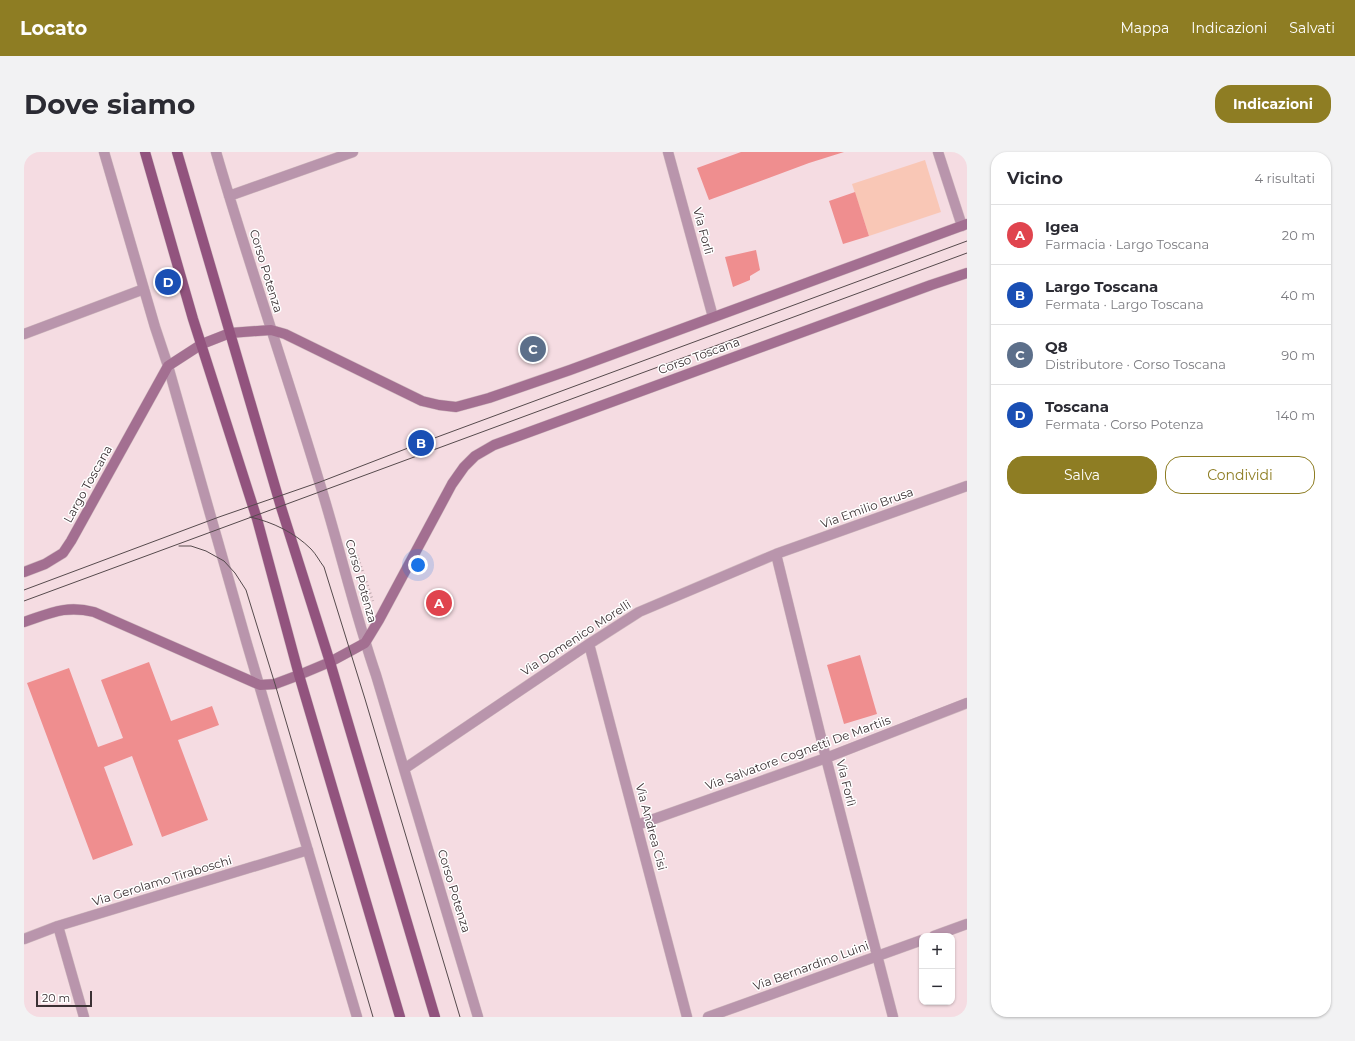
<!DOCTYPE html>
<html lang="it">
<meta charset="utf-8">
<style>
:root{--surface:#fff;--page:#f2f2f3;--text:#2b2b33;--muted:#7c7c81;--line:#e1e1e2;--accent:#8e7d23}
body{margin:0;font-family:Montserrat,sans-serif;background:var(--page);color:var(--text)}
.controls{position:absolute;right:12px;bottom:12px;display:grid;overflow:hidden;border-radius:8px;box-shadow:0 1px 3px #0004}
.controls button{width:36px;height:36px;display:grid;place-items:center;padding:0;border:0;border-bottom:1px solid var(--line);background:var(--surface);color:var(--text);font:20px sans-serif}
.scale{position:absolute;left:12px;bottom:10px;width:56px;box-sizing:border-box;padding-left:4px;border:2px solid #3b3134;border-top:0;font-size:11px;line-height:14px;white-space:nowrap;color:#3b3134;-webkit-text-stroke:3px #fff;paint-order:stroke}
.you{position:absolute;left:394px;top:413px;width:14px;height:14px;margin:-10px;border:3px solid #fff;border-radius:50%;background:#1a73e8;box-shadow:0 0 0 6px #1a73e833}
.badge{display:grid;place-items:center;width:26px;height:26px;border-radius:50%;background:var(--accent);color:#fff;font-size:13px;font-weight:700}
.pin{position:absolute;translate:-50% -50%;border:2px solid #fff;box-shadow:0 1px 4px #0006}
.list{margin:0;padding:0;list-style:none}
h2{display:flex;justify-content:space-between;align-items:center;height:52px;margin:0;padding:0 16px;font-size:17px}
h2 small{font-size:13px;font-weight:400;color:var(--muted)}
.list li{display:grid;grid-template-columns:26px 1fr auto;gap:12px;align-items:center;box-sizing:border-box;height:60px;padding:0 16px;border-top:1px solid var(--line)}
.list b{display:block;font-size:15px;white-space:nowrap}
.list p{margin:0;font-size:13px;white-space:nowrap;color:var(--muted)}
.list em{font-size:13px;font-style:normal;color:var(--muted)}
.actions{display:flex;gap:8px;padding:12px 16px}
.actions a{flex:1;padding:9px 0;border:1px solid var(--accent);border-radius:16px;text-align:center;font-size:14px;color:var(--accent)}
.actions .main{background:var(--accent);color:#fff}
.map{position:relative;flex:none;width:943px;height:865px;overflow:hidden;border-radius:16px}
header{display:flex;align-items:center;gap:24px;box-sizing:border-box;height:56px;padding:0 20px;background:var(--accent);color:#fff}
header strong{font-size:19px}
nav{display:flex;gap:22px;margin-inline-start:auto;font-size:14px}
.intro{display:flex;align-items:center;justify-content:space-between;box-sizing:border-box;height:96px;padding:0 24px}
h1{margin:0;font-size:28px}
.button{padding:10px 18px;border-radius:16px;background:var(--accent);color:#fff;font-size:14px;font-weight:700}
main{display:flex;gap:24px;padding:0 24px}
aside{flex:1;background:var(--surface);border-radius:16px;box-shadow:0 1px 3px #0004}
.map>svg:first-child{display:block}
</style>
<header>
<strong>Locato</strong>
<nav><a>Mappa</a><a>Indicazioni</a><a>Salvati</a></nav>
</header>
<div class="intro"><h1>Dove siamo</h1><a class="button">Indicazioni</a></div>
<main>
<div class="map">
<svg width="943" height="865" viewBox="0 0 943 865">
<rect width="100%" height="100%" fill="#f5dce2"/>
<path fill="#f9c7b6" d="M901,8l16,52 -72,24 -17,-52z"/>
<path fill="#ef8e8f" d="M717,0h103l-35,11 -100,37 -12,-32z
M831,40l14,44 -26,8 -14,-43z
M732,98l4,20 -10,6v4l-17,7 -8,-30z
M836,503l17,59 -33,10 -17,-59z
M125,510l22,59 41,-15 7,19 -41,15 30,80 -46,17 -30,-81 -28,11 29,78 -40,15 -66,-177 42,-15 29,79 25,-9 -22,-58z"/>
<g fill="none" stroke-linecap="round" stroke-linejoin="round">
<defs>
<path id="street" d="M80,0l51,175 13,39 79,278 110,373
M192,0c32,110 70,219 103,329 20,64 35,130 57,194l102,342
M644,0l45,165
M914,0l24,74
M205,44l124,-44
M0,182l120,-45
M752,402l50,204 67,259
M565,492l98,373
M380,617l185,-125 50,-32 137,-58 191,-68
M613,673l189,-67 141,-55
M34,774l26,91
M910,784l33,-12
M0,787l34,-13 250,-76
M684,865l214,-77"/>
<path id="secondary" d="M0,420l21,-8 18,-11 8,-12 97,-175 34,-22 28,-11 41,-3 14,4 137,67 17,4 17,2 33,-9 81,-28 397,-146
M0,470c27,-9 42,-17 70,-10l166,73 15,-1 24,-9 31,-13 35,-19 14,-23 73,-136 12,-17 11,-11 19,-11 437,-160 36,-12"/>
<path id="primary" d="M121,0l48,167 64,200 42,156 101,342
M153,0l104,355 49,155 105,355"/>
</defs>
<use href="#street" stroke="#d0babf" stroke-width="11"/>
<use href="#secondary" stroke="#d0babf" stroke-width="11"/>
<use href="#primary" stroke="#d0babf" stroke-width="11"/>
<path stroke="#b9a5aa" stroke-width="2.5" stroke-dasharray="1 3" stroke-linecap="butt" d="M333,403l16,46"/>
<use href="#street" stroke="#b995ac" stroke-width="10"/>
<use href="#secondary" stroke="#a36f91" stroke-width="10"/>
<use href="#primary" stroke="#92537e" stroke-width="10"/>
<path stroke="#564a4d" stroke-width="1" d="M226,365c23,5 45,16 61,32 5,5 9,13 13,18l41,132 95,318
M155,394h12l15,5 18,10 11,12 11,17 29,94 98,333
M0,438l195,-73 101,-35 101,-39 546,-202
M0,449l943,-348"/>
</g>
<g text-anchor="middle" stroke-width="3" stroke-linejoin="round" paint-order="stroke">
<g font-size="12" fill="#3b3134" stroke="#fff">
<text transform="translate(679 79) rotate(75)" y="4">Via Forlì</text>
<text transform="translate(242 119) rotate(73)" y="4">Corso Potenza</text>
<text transform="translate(675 204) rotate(-20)" y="4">Corso Toscana</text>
<text transform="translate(64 332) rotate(-61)" y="4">Largo Toscana</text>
<text transform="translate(843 356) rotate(-20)" y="4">Via Emilio Brusa</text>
<text transform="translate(337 429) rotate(74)" y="4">Corso Potenza</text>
<text transform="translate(552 486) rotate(-33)" y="4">Via Domenico Morelli</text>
<text transform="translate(774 601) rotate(-20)" y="4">Via Salvatore Cognetti De Martiis</text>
<text transform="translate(822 631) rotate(76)" y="4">Via Forlì</text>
<text transform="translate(627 675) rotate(75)" y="4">Via Andrea Cisi</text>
<text transform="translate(138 729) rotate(-17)" y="4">Via Gerolamo Tiraboschi</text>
<text transform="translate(430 739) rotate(73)" y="4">Corso Potenza</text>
<text transform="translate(787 814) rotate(-20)" y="4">Via Bernardino Luini</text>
</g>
</g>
</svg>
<div class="controls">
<button>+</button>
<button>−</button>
</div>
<div class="scale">20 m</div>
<div class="you"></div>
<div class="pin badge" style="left:415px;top:451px;background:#e0444e">A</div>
<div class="pin badge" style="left:397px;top:291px;background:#1a4fb4">B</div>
<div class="pin badge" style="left:509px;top:197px;background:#5c6f8a">C</div>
<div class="pin badge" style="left:144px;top:130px;background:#1a4fb4">D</div>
</div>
<aside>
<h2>Vicino<small>4 risultati</small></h2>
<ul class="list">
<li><span class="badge" style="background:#e0444e">A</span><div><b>Igea</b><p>Farmacia · Largo Toscana</p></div><em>20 m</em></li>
<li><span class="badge" style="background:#1a4fb4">B</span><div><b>Largo Toscana</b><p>Fermata · Largo Toscana</p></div><em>40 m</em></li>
<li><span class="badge" style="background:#5c6f8a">C</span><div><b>Q8</b><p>Distributore · Corso Toscana</p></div><em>90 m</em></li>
<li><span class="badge" style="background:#1a4fb4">D</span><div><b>Toscana</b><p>Fermata · Corso Potenza</p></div><em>140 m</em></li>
</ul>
<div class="actions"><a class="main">Salva</a><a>Condividi</a></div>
</aside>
</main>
